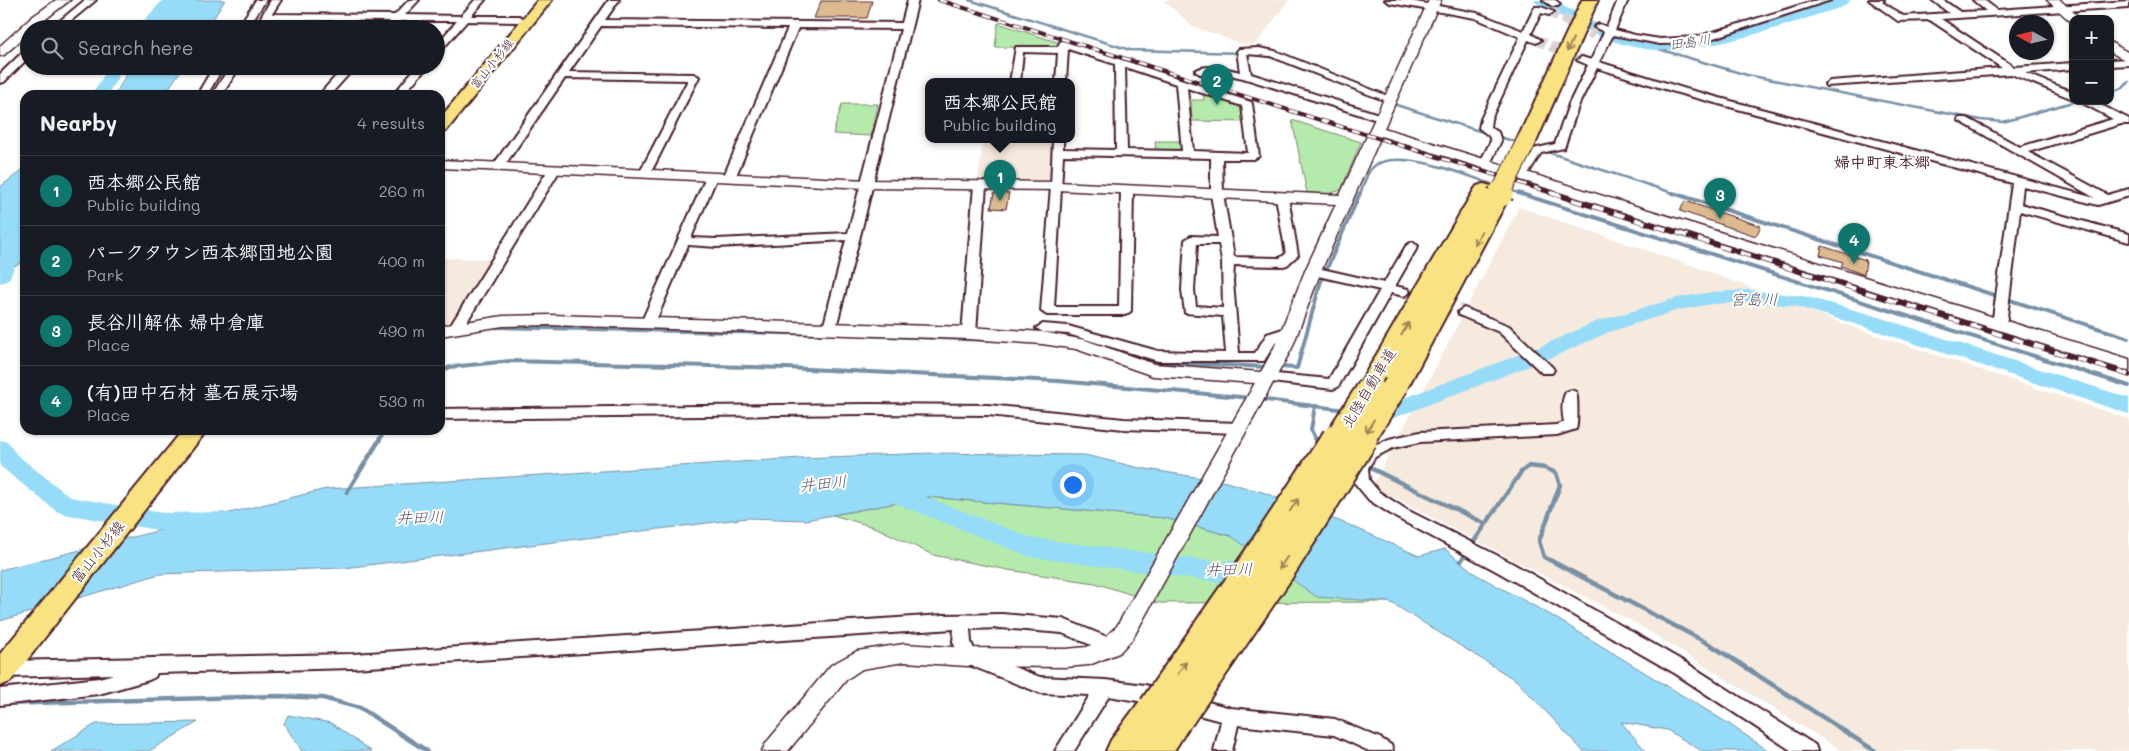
<!DOCTYPE html>
<meta charset="utf-8">
<style>
:root{--surface:#171b24;--page:#20242c;--text:#f1f3f6;--muted:#9ea1a6;--line:#363941;--accent:#0f766e}
body{margin:0;font-family:Mali,"Klee One",sans-serif;background:var(--page);color:var(--text)}
.controls{position:absolute;right:15px;top:15px;display:grid;overflow:hidden;border-radius:10px;box-shadow:0 1px 4px #0004}
.controls button{width:45px;height:45px;display:grid;place-items:center;padding:0;border:0;border-bottom:1px solid var(--line);background:var(--surface);color:var(--text);font:25px sans-serif}
.compass{position:absolute;left:2009px;top:15px;width:45px;height:45px;border-radius:50%;background:var(--surface);box-shadow:0 1px 4px #0004;rotate:278deg}
.you{position:absolute;left:1072px;top:484px;width:18px;height:18px;margin:-12px;border:4px solid #fff;border-radius:50%;background:#1a73e8;box-shadow:0 0 0 8px #1a73e833}
.badge{display:grid;place-items:center;width:32px;height:32px;border-radius:50%;background:var(--accent);color:#fff;font-size:16px;font-weight:700}
.pin{position:absolute;translate:-50% -41px;filter:drop-shadow(0 1px 2px #0008)}
.pin::after{content:'';position:absolute;top:26px;width:18px;height:15px;background:inherit;clip-path:polygon(0 0,100% 0,50% 100%)}
.popup{position:absolute;left:925px;top:78px;width:150px;height:65px;box-sizing:border-box;display:grid;place-content:center;border-radius:10px;background:var(--surface);filter:drop-shadow(0 1px 4px #0005);font-size:16px;white-space:nowrap;color:var(--muted)}
.popup b{font-size:19px;color:var(--text)}
.popup::after{content:'';position:absolute;left:50%;top:100%;margin-left:-10px;border:10px solid transparent;border-top-color:var(--surface)}
.list{margin:0;padding:0;list-style:none}
h2{display:flex;justify-content:space-between;align-items:center;height:65px;margin:0;padding:0 20px;font-size:21px}
h2 small{font-size:16px;font-weight:400;color:var(--muted)}
.list li{display:grid;grid-template-columns:32px 1fr auto;gap:15px;align-items:center;box-sizing:border-box;height:70px;padding:0 20px;border-top:1px solid var(--line)}
.list b{display:block;font-size:19px;white-space:nowrap}
.list p{margin:0;font-size:16px;white-space:nowrap;color:var(--muted)}
.list em{font-size:16px;font-style:normal;color:var(--muted)}
.icon{flex:none;width:28px;height:28px;fill:none;stroke:currentColor;stroke-width:2;stroke-linecap:round;stroke-linejoin:round}
.map{position:relative;flex:none;width:2129px;height:751px;overflow:hidden}
.search{position:absolute;background:var(--surface);box-shadow:0 1px 4px #0004;left:20px;top:20px;width:425px;height:55px;display:flex;align-items:center;gap:12px;box-sizing:border-box;padding:0 18px;border-radius:28px;color:var(--muted);font-size:19px}
.panel{position:absolute;background:var(--surface);box-shadow:0 1px 4px #0004;left:20px;top:90px;width:425px;height:345px;border-radius:15px}
.map>svg:first-child{display:block}
</style>
<div class="map">
<svg width="2129" height="751" viewBox="0 0 2129 751">
<rect width="100%" height="100%" fill="#fff"/>
<filter id="ink" filterUnits="userSpaceOnUse"><feTurbulence type="fractalNoise" baseFrequency=".02" numOctaves="2"/><feDisplacementMap in="SourceGraphic" scale="10" xChannelSelector="R" yChannelSelector="G"/><feConvolveMatrix kernelMatrix="1 2 1 2 8 2 1 2 1" color-interpolation-filters="sRGB"/></filter>
<g filter="url(#ink)">
<path fill="#f5eadd" d="M1163,0h126l-33,44h-15l-48,-18z
M983,140h70l-3,40 -72,-1z
M1519,207l177,60 164,63 269,89v332h-287l-205,-127 -265,-138 57,-106z
M440,258l55,1 -40,63 -15,2z"/>
<path fill="#b4eaac" stroke="#7f846c" d="M998,23l62,20 -1,5 -64,-1z
M1202,91l38,12 4,4 3,15 -55,-1 -1,-21h13z
M842,104h36l-7,32 -38,-2z
M1292,120l69,22 -20,48 -12,4 -22,-1z
M1155,141h28l2,9 -6,3 -23,-1z
M928,497l237,21 66,18 159,66 -233,1 -62,-20 -87,-13 -75,-15 -56,-27 -44,-13z"/>
<path fill="#96dcf8" stroke="#7890a6" d="M172,0h53l-18,29h-55z
M131,66h53l-20,29h-49z
M25,168v93l-25,12v-86z
M933,453l152,2 55,13 86,14 36,10 85,32 72,32 26,-7 32,26 72,39 177,108 43,29h-67l-35,-21 -46,-8 25,29h-63l-66,-70 -127,-79 -73,-5 -86,-61 -66,-18 -237,-21 -122,23 -58,-2 -404,50 -184,6 -160,47v-51l326,-81 475,-31z
M288,715l43,8 40,28h-69l-18,-27z
M198,722l-49,29h-98l45,-27z"/>
<g fill="none" stroke-linecap="round" stroke-linejoin="round">
<path stroke="#7890a6" stroke-width="2.5" d="M969,0l161,50 112,3
M53,13l18,-13
M1645,45l102,30 234,45 22,2 73,-21
M1257,54l16,4 120,46 96,30
M2110,92l13,-4 6,-6
M522,123l86,-123
M1496,136l24,7
M1529,146l147,48
M1509,190l13,4
M1360,194c3,-7 6,-19 11,-25 22,-25 100,8 126,17"/>
<path stroke="#7890a6" stroke-width="4" d="M1518,193l611,193
M1673,193l456,145
M492,327l333,7
M860,335l128,5
M1046,336l6,-3 20,3 87,26 110,5
M1279,367l18,1 23,-84 40,-91
M440,372l10,-5 60,-6 276,7 272,13 194,17
M1258,399l88,11
M1315,406l-4,24 5,10
M379,440l6,-10"/>
<path stroke="#7890a6" stroke-width="4.5" d="M1316,439l3,6
M1364,465l122,59
M347,492l33,-53
M1461,561l60,-89 8,-6 16,2 11,5 4,12 -21,56 5,16 167,88 164,106
M0,704l278,-8 45,2 37,10 67,43"/>
<path fill="#96dcf8" fill-rule="evenodd" d="M163,0h15l-27,29h-15z
M1534,0h18l55,29 39,12 35,1 58,-13 95,-29h17l-9,7c-55,17 -141,50 -197,42 -39,-5 -75,-28 -109,-46z
M110,66h15l-18,29h-16z
M25,217v26l-15,34 -3,4 -7,2v-27l16,-34 3,-4z
M1748,290l55,6 66,18 260,84v16l-274,-90 -60,-18 -47,-4 -36,2 -33,6 -70,22 -56,25 -162,62 -8,3 -8,-3 -3,-5 3,-5 164,-62 56,-25 82,-24 35,-6z
M0,440l8,2 8,12 54,43 93,16 60,-1 9,2 3,7 -3,7 -9,2 -60,1 -99,-17 -8,-3 -56,-45z
M885,481l147,57 187,24 40,-4 9,3 3,7 -3,7 -9,3 -40,4 -189,-25 -153,-61 -4,-6 4,-6z"/>
</g>
<path fill="#ddba8f" stroke="#4a1f2b" d="M821,1h51l-5,17h-53z
M994,193h15l-3,16 -15,-1z
M1685,201l76,25 -5,10 -76,-25z
M1822,246l44,14 -2,15 -23,-9 2,-4 -23,-7z"/>
<g fill="none" stroke-linecap="round" stroke-linejoin="round">
<path stroke="#dbd2d5" stroke-width="10" stroke-dasharray="10 5" stroke-linecap="butt" d="M1549,12l45,23
M1536,40l46,20"/>
<path stroke="#dbd2d5" stroke-width="13" stroke-dasharray="13 6" stroke-linecap="butt" d="M1404,292l60,20"/>
<defs>
<path id="minor" d="M85,0h11l-35,29h-11z
M256,0h10l-19,29h-10z
M271,0h10l-9,14 123,1 14,-15h10l-14,15 56,1 14,-16h10l-14,16h48l5,3 -5,3 -52,-1 -28,32 -3,1v-9l21,-24h-57l-8,8h-10l8,-8 -121,-1 -5,9h-10z
M609,0h10l-14,20 297,3 6,-23h10l-58,236 -25,95h-10l-2,-3 23,-88 -129,7 -29,-2 -33,78 -7,4 -7,-4 66,-148h8l2,2 -26,61 26,1 131,-6 53,-204 -103,-1 -63,150 -6,3 -6,-3 65,-150 -187,-2 -32,46 125,2 5,3 -50,99 -4,1 -6,-3 49,-94 -123,-2 -63,91h-8l-2,-2z
M1385,0h20l72,13 46,18 12,-24h6l13,5 -5,3 -8,-2 -10,21 10,6 -5,3 -8,-3 -37,79 -1,8 8,5 3,9 -12,25h-8l-2,-2 12,-23 -2,-5 -10,-8 2,-9 39,-82 -45,-19 -85,-15z
M1543,0h12l5,4 -2,2h-6z
M1618,0h10l-13,30 20,5 25,4 37,-2 120,-37h14l-133,43 -38,1 -47,-9 -14,27 87,27 409,109 -137,-78 1,-2h8l53,29 93,-28 -34,-18h14l36,18v5h-8l-93,28 80,43 21,-6v7l-31,9 -75,-19 -2,18 108,30v8l-109,-31 -14,114 -2,3h-10l-2,-3 20,-142 -334,-90 -81,-25 -18,36 -15,44 -23,5 -15,24h-8l-2,-2 17,-26 22,-5 14,-40 19,-39 -11,-5 5,-3 9,3 13,-28 -10,-5 5,-3 8,3z
M1869,0h15l-2,2 21,14 46,-3 -17,-13h11l17,12 26,-1 -13,-11h11l13,10 132,-9v6l-188,12 73,48 59,-4v6l-48,4 48,19v7l-62,-25 -185,12 -1,-2 5,-3 172,-13 -72,-48 -32,1z
M1063,41l188,61 1,2 7,52 -5,3h-32l1,35 11,63 46,1 6,-4 -10,-57 6,-3 6,3 10,58 -11,10 -4,1 -49,-1 -1,17 6,71h16l12,-19 22,-7 7,4 -2,3 -17,6 -13,21h-106l-90,-27 -25,-2 -7,-4 7,-4 25,2 90,25 68,2 -3,-37 -38,-3 -3,-23 3,-50 6,-4 27,1 -7,-43v-36l-148,-3 -9,152h65l2,-118 6,-3 6,3 -2,122 -6,4h-78l-6,-4 10,-125 2,-46h10v9l53,1 -1,-86 -47,-15 -2,33h-10l2,-29 -35,-1 -3,30h-10l6,-35h42l2,-5zM1125,67l51,17 6,67 -55,-1zM1187,88l55,18 6,47 -55,-2zM1197,244h22l3,17 1,47 -27,-2 -2,-16z
M29,48v9l-25,25 -4,1v-9l26,-25z
M1259,48l16,3 120,48 -1,2h-8l-116,-45 -23,-2 4,20 134,42 1,2 -5,3 -4,-1 -134,-42 -18,-4h-25l-5,-3c10,-8 33,-2 45,1l-3,-21 2,-2z
M2129,59v6l-19,1v-6z
M214,66h10l-17,29h-10z
M230,66h10l-18,29h-10z
M345,66h11l-26,29h-11z
M417,66h11l-25,29h-10z
M554,167l6,3 -97,158 -2,3h-10l-2,-3 99,-158z
M980,182l6,3 -10,148 -2,3h-10l-2,-3 12,-148z
M1412,242l6,4 -23,40 13,3 2,3 -6,4 -13,-3 -53,94 -5,2 -72,-8 -2,-3 2,-3 5,-2 63,6 51,-89 -71,-16 -2,-3 2,-3 4,-1 71,16 22,-37z
M1464,308l45,18 43,41 2,3 -2,3h-10l-43,-41 -40,-17 -1,-3z
M1571,390l5,2c2,3 2,33 0,37l-19,6 -137,7 -27,6 -18,9 -7,11 1,12 10,12 28,18 103,52 178,102 127,81 2,6h-25l-116,-77 -178,-102 -101,-54 -28,-18 -15,-18 -1,-15 12,-18 24,-10 31,-7 136,-7 8,-3c-2,-10 -3,-21 2,-30z
M867,404l121,1 136,14 114,4 5,1 2,4 -2,4 -5,1 -114,-4 -136,-14 -121,-1 -427,5v-10z
M1001,614l62,5 54,22 3,5 -3,5 -6,2 -49,-20 -61,-5 -31,1 1,13 4,10 65,25 65,3 40,5 25,7 3,6 -3,6c-8,2 -49,-6 -61,-8l-35,55h-19l35,-56 -50,-2 -78,-31 -9,-20 1,-13 -601,39 -196,5 -2,4 -6,3 -50,14 -99,11v-16l99,-11 15,-4 -109,3 -5,-2v-12l5,-2 348,-7 590,-39z
M1185,696l46,12 104,11 45,19 11,7 2,6h-24l-35,-16 -96,-10 -6,26h-18l7,-30 -42,-11 -3,-6 3,-6z"/>
<path id="tertiary" d="M56,0h14l-37,29h-4v4l-25,22 -4,1v-10l32,-29z
M1429,0h12l-57,128 745,231v12l-748,-235 -60,135 -29,77 -159,290 -14,15 -30,12 -23,2 -98,-1 -64,-4 -42,7 -15,10 -59,72h-26l4,-8 65,-78 26,-14 47,-7 64,4 98,1 21,-2 16,-8 14,-13 138,-243 -102,-7 -77,-27 -34,-5 -73,-5 -419,-14 -47,1 -63,10v-10l63,-10 47,-1 419,12 73,5 43,8 69,24 107,8 13,-24 31,-77 31,-67 -279,-14 -190,-2 -427,-20v-8l427,20 190,2 283,13z
M2047,0h13l21,19h-8v3h-2z
M2110,42l19,11v9l-19,-10z"/>
<path id="primary" d="M538,0h14l-106,131 -6,2v-15z
M183,430h24l-197,252 -10,4v-32z"/>
<path id="motorway" d="M1582,0h16l-61,140 -3,4 -7,2 -7,-2 -3,-4z
M1484,184l7,2 3,4 6,-1 7,2 3,4 -101,190 -4,6 -9,3 -9,-3 -3,-5 -4,6 -9,3 -9,-3 -4,-6 116,-196 3,-4z
M1154,694l12,4 3,8 10,-4 12,5 4,10 -21,34h-68l5,-11 31,-42z"/>
</defs>
<use href="#minor" stroke="#4a1f2b" stroke-width="4"/>
<use href="#tertiary" stroke="#4a1f2b" stroke-width="3"/>
<use href="#primary" stroke="#4a1f2b" stroke-width="4"/>
<use href="#motorway" stroke="#4a1f2b" stroke-width="4"/>
<use href="#minor" fill="#fff" fill-rule="evenodd"/>
<use href="#tertiary" fill="#fff" fill-rule="evenodd"/>
<use href="#primary" fill="#f8e281" fill-rule="evenodd"/>
<use href="#motorway" fill="#f8e281" fill-rule="evenodd"/>
<defs>
<path id="rail-far1" d="M939,0l616,194"/>
<path id="rail" d="M1551,193l578,182"/>
</defs>
<use href="#rail-far1" stroke="#4a1f2b" stroke-width="4"/>
<use href="#rail" stroke="#4a1f2b" stroke-width="5.5"/>
<use href="#rail-far1" stroke="#fff" stroke-width="2.5" stroke-dasharray="8" stroke-linecap="butt"/>
<use href="#rail" stroke="#fff" stroke-width="4" stroke-dasharray="11" stroke-linecap="butt"/>
<defs>
<path id="motorway-bridge-far2" d="M1500,194l27,-54"/>
<path id="motorway-bridge-far1" d="M1500,195l1,-2
M1336,440l35,-54
M1362,440l34,-55"/>
<path id="motorway-bridge" d="M1154,708l103,-148 80,-121
M1179,717l105,-154 78,-124"/>
</defs>
<use href="#motorway-bridge-far2" stroke="#4a1f2b" stroke-width="21" stroke-linecap="butt"/>
<use href="#motorway-bridge-far1" stroke="#4a1f2b" stroke-width="28" stroke-linecap="butt"/>
<use href="#motorway-bridge" stroke="#4a1f2b" stroke-width="34" stroke-linecap="butt"/>
<use href="#motorway-bridge-far2" stroke="#f8e281" stroke-width="19"/>
<use href="#motorway-bridge-far1" stroke="#f8e281" stroke-width="24"/>
<use href="#motorway-bridge" stroke="#f8e281" stroke-width="30"/>
</g>
<defs><path id="oneway-shaft" d="M-6 0H5M1.5-3L5.5 0L1.5 3" fill="none" stroke-width="1.6" stroke-linecap="round" stroke-linejoin="round" transform="scale(1.25)"/></defs>
<g stroke="#a18056">
<use href="#oneway-shaft" transform="translate(1570 45) rotate(114)"/>
<use href="#oneway-shaft" transform="translate(1478 238) rotate(117)"/>
<use href="#oneway-shaft" transform="translate(1405 329) rotate(-59)"/>
<use href="#oneway-shaft" transform="translate(1370 426) rotate(122)"/>
<use href="#oneway-shaft" transform="translate(1294 505) rotate(-56)"/>
<use href="#oneway-shaft" transform="translate(1283 563) rotate(124)"/>
<use href="#oneway-shaft" transform="translate(1182 668) rotate(-55)"/>
</g>
</g>
<g text-anchor="middle" stroke-width="4" stroke-linejoin="round" paint-order="stroke">
<g font-size="12" fill="#4a1f2b" stroke="#fff">
<text transform="translate(492 64) rotate(-51)" y="4">富山小杉線</text>
</g>
<g font-size="14" font-style="italic" fill="#615868" stroke="#fff">
<text transform="translate(1690 42) rotate(-8)" y="5">田島川</text>
</g>
<g font-size="15" fill="#4a1f2b" stroke="#fff">
<text transform="translate(1369 388) rotate(-59)" y="5">北陸自動車道</text>
<text transform="translate(98 552) rotate(-51)" y="5">富山小杉線</text>
</g>
<g font-size="16" font-weight="bold" fill="#4a1f2b" stroke="#fff">
<text x="1882" y="168">婦中町東本郷</text>
</g>
<g font-size="16" font-style="italic" fill="#615868" stroke="#fff">
<text x="1754" y="305">宮島川</text>
<text transform="translate(823 483) rotate(-6)" y="6">井田川</text>
<text transform="translate(420 517) rotate(-1)" y="6">井田川</text>
<text transform="translate(1229 569) rotate(-1)" y="6">井田川</text>
</g>
</g>
</svg>
<div class="controls">
<button>+</button>
<button>−</button>
</div>
<svg class="compass" viewBox="-18 -18 36 36"><path d="M0-13l5 13h-10z" fill="#e53935"/><path d="M0 13l5-13h-10z" fill="#9ea1a6"/></svg>
<div class="you"></div>
<div class="pin badge" style="left:1000px;top:201px">1</div>
<div class="popup"><b>西本郷公民館</b>Public building</div>
<div class="pin badge" style="left:1217px;top:105px">2</div>
<div class="pin badge" style="left:1720px;top:219px">3</div>
<div class="pin badge" style="left:1854px;top:264px">4</div>
<div class="search"><svg class="icon" aria-label="search" viewBox="0 0 24 24"><circle cx="10" cy="10" r="6"/><path d="M15 15l6 6"/></svg>Search here</div>
<section class="panel">
<h2>Nearby<small>4 results</small></h2>
<ul class="list">
<li><span class="badge">1</span><div><b>西本郷公民館</b><p>Public building</p></div><em>260 m</em></li>
<li><span class="badge">2</span><div><b>パークタウン西本郷団地公園</b><p>Park</p></div><em>400 m</em></li>
<li><span class="badge">3</span><div><b>長谷川解体 婦中倉庫</b><p>Place</p></div><em>490 m</em></li>
<li><span class="badge">4</span><div><b>(有)田中石材 墓石展示場</b><p>Place</p></div><em>530 m</em></li>
</ul>
</section>
</div>
